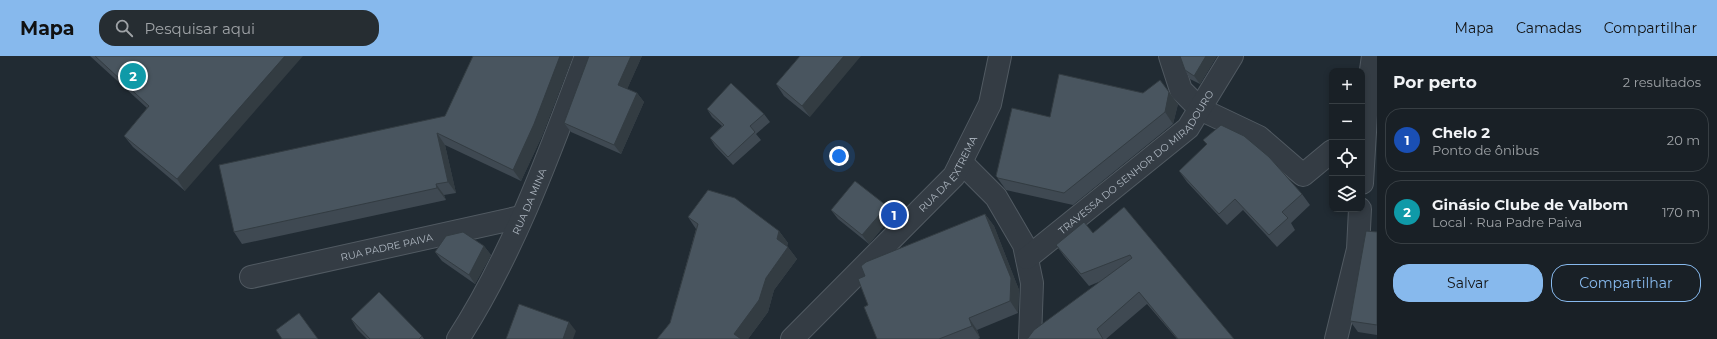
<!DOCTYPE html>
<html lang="pt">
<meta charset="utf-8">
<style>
:root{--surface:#192026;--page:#262d32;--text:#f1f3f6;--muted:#9fa3a7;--line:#373e43;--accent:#87b9ed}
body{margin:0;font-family:Montserrat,sans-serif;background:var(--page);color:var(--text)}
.controls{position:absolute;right:12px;top:12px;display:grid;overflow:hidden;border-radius:8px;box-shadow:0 2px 6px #0003}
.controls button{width:36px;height:36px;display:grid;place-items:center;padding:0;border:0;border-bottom:1px solid var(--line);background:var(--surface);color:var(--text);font:20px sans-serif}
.you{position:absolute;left:839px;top:100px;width:14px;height:14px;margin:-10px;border:3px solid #fff;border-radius:50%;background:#1a73e8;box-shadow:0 0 0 6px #1a73e833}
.badge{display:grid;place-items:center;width:26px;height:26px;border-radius:50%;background:var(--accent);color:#fff;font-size:13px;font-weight:700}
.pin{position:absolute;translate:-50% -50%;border:2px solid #fff;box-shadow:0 1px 4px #0006}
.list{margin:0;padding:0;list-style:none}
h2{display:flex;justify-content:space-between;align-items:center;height:52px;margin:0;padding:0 16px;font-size:17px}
h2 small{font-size:13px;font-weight:400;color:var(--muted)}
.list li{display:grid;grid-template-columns:26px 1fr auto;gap:12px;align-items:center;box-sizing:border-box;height:64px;margin:0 8px 8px;padding:0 8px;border:1px solid var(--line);border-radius:16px}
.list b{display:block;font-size:15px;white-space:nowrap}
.list p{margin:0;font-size:13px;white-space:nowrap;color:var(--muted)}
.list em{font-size:13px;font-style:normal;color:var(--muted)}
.actions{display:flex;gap:8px;padding:12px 16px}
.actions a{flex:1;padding:9px 0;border:1px solid var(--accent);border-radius:16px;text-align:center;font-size:14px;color:var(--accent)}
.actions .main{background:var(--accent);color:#111}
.icon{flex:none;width:22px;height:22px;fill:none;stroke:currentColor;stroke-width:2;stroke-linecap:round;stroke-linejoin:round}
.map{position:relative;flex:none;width:1377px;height:283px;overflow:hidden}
header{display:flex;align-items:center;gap:24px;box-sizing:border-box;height:56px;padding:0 20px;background:var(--accent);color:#111}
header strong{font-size:19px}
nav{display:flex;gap:22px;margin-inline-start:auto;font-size:14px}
.search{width:280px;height:36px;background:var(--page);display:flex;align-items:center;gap:10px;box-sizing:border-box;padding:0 14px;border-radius:16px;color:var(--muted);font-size:15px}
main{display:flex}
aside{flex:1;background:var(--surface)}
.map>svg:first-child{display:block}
</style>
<header>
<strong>Mapa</strong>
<div class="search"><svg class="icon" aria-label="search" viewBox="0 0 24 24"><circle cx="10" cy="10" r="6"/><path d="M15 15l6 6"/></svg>Pesquisar aqui</div>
<nav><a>Mapa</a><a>Camadas</a><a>Compartilhar</a></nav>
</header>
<main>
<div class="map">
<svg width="1377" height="283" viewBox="0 0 1377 283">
<rect width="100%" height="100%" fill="#212b33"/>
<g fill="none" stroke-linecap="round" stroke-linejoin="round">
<defs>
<g id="minor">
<path d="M1170,0l11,34 19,19 59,28 44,38 29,-24"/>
<path d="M961,106l35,35 28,48 8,38 -2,56"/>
<path d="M1362,127l5,-85 6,-42"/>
<path id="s1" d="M1027,202l161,-130 44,-72"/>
<path id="s2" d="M251,221l270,-60"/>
<path id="s3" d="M458,283c56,-87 92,-187 128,-283"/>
<path id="s4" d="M792,283l162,-163 36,-72 10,-48"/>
<path d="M1336,283l22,-90 2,-40"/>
</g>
</defs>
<use href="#minor" stroke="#515a62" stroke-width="24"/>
<use href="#minor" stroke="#343c44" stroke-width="22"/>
</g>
<path fill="#3f4952" d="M90,0h104l-9,135 -52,-44 -9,-11 23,-28z
M473,0h100l-31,80 -21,45 -76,-36 11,48 -12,2 2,5 -204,44 -8,-12 211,-116z
M589,0h53l-15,33 10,4 7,9 -23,52 -50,-22 -7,-9z
M800,0l10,61 -26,-21 -8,-12z
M1217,0l-17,28 -10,-5 -5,-9z
M1178,48l-5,20 -100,81 -67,-15 -10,-14 54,-59z
M707,53l57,5 6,8 -14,12 5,6 -28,25 -18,-19 -5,-8 12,-12 -10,-9z
M1203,84l99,54 8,11 -19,18 4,7 -18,17 -34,-37 -16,15 -40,-43 -8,-11 28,-26z
M1124,151l110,132h-57l-30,-35 -41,35h-81l3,-1 73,-57 -12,5 -25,-30 -8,-11 37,-12z
M831,154l62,5 -24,29 -31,-25z
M985,158l9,12 25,64 -1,23 -41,17 3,8 -2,1h-101l-9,-34 -3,-29z
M688,161l91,14 9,12 -1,3 10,13 -23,31 -6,22 -20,27h-91l13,-16 26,-94z
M1377,176v103l-19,-3 -8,-11z
M484,190l7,9 -16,29 -33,-23 -7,-9z
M351,263l71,17 2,3h-57l-10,-10z"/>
<path fill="#333c42" d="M285,0h18l-118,135 -8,-12z
M560,0h13l-31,80 -21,45 -8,-11z
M631,0h11l-17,38 -7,-9z
M844,0h17l-51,61 -8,-11z
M1206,0h11l-17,28 -6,-8z
M1169,36l9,12 -5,20 -8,-12z
M637,37l7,9 -23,52 -7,-9z
M437,77l8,12 11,48 -8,-11z
M436,128l8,11 2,5 -9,-12z
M887,150l6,9 -24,29 -7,-9z
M985,158l9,12 25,64 -1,23 -8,-12z
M779,175l9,12 -2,8 -9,-12z
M484,190l7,9 -16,29 -6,-9z
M788,191l9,12 -23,31 -6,22 -20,27h-11l-3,-5 32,-56z
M969,262l8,12 3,8 -8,-12z
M569,266l7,9 -3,8h-10z"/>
<path fill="#49555f" stroke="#333c42" d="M95,0h190l-108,123 -53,-43 25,-30z
M473,0h87l-26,68 -21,46 -76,-37 11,49 -12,2 1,4 -203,44 -15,-67 226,-49z
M589,0h42l-13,29 19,8 -23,52 -50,-22z
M800,0h44l-42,50 -26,-22z
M1180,0h26l-12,20 -9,-6z
M1059,18l84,19 17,-13 9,12 -4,20 -101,81 -66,-15 -2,-2 16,-68 38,9z
M731,27l33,31 -14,12 5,6 -27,25 -18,-19 14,-13 -17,-16z
M1221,69l23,11 25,21 33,37 -20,18 6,6 -19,17 -34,-36 -16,15 -40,-43 28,-27 -4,-4z
M855,125l32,25 -25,29 -31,-25z
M708,134l27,8 44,33 -2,8 11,8 -22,31 -7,22 -25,34 7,5h-84l13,-16 28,-99 -10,-7z
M1124,151l110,132h-56l-39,-47 -42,37 6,10h-78l3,-1 6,-8 98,-72 -2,-3 -49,19 -25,-29 28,-23 9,11z
M985,158l26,64 -1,23 -41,17 3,8 -33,13h-62l-13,-32 4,-2 -10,-26 7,-3 -4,-10 5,-4z
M1366,175l11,1v93l-27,-4z
M463,176l21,14 -15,29 -34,-23 11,-16z
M379,236l43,44 -3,3h-49l-19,-20z
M519,248l50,18 -6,17h-57z
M299,257l19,26h-36l-6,-9z"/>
<g text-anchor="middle" stroke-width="3" stroke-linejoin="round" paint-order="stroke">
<g font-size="10" fill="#aeb7c1" stroke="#192129">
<text dy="4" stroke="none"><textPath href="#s1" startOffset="146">TRAVESSA DO SENHOR DO MIRADOURO</textPath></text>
<text dy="4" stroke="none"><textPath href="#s4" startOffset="228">RUA DA EXTREMA</textPath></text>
<text dy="4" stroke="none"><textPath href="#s3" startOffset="155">RUA DA MINA</textPath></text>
<text dy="4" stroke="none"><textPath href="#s2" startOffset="139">RUA PADRE PAIVA</textPath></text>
</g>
</g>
</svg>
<div class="controls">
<button>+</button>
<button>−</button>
<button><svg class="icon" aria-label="locate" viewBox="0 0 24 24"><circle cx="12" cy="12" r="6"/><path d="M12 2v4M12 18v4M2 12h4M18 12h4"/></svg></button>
<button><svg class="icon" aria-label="layers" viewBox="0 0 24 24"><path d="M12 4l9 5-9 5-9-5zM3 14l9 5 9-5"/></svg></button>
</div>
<div class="you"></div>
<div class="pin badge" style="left:894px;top:159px;background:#1a4fb4">1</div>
<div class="pin badge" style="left:133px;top:20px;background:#0f9aa8">2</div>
</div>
<aside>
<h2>Por perto<small>2 resultados</small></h2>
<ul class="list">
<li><span class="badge" style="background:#1a4fb4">1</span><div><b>Chelo 2</b><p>Ponto de ônibus</p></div><em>20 m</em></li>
<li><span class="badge" style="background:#0f9aa8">2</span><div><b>Ginásio Clube de Valbom</b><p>Local · Rua Padre Paiva</p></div><em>170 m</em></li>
</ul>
<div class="actions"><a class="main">Salvar</a><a>Compartilhar</a></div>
</aside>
</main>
